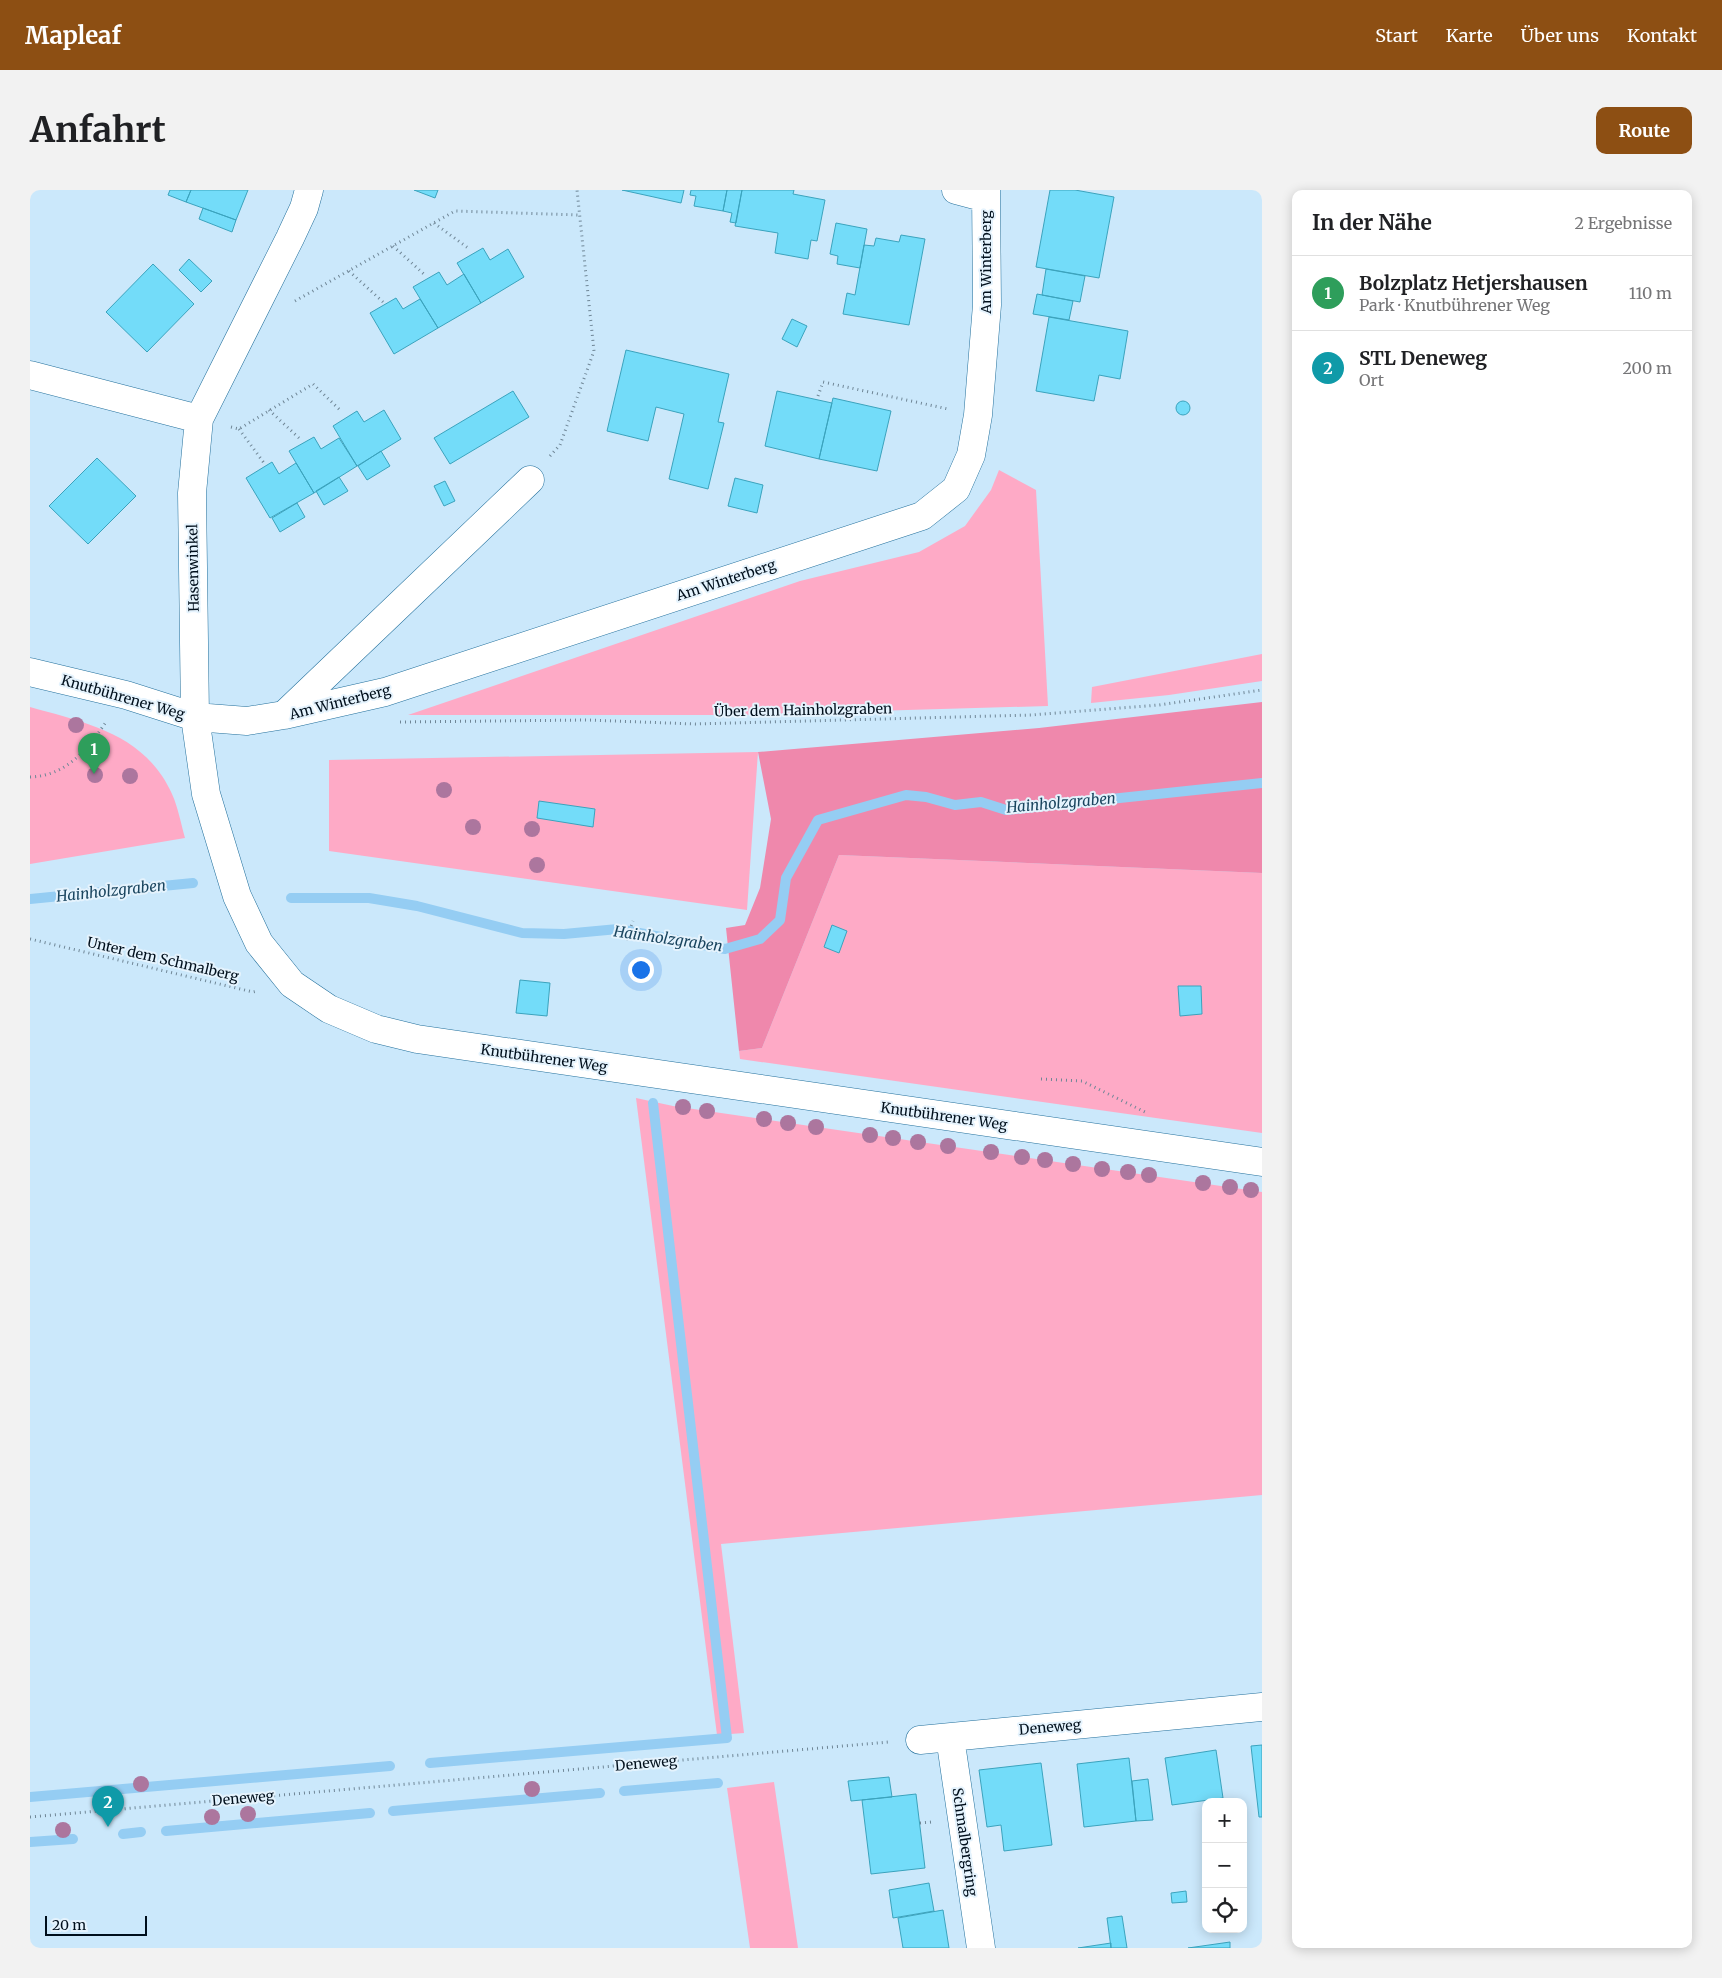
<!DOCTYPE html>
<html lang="de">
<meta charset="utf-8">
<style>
:root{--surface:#fff;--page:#f2f2f2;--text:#202124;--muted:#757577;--line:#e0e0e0;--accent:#8d4f13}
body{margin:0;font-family:Merriweather,serif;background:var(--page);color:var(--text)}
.controls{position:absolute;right:15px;bottom:15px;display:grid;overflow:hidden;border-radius:10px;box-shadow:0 2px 12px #0003}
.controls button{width:45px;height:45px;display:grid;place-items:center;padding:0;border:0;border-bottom:1px solid var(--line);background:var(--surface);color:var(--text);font:25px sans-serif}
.scale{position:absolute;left:15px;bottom:12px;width:102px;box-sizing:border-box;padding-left:5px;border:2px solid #000f1c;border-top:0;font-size:14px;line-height:18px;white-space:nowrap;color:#000f1c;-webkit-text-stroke:4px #e5f3fd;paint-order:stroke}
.you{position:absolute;left:610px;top:779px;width:18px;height:18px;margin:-12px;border:4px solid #fff;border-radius:50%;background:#1a73e8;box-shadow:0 0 0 8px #1a73e833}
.badge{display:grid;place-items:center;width:32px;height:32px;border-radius:50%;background:var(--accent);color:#fff;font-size:16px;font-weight:700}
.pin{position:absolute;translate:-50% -41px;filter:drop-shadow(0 1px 2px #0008)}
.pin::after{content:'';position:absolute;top:26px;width:18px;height:15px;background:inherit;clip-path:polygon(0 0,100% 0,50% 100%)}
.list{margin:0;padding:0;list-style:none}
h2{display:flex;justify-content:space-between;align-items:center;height:65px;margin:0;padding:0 20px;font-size:21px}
h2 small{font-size:16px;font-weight:400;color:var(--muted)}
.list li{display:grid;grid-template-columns:32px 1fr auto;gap:15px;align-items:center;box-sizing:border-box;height:75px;padding:0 20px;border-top:1px solid var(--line)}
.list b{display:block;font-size:19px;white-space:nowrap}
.list p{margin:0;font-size:16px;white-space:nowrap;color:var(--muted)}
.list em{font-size:16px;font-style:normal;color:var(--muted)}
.icon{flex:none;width:28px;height:28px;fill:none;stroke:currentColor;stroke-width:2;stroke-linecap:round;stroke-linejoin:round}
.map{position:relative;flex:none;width:1232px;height:1758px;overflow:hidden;border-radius:10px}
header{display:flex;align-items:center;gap:30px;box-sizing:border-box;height:70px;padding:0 25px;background:var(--accent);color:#fff}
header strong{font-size:24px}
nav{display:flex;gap:28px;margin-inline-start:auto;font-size:18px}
.intro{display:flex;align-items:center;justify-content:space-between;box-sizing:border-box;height:120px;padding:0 30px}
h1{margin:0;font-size:35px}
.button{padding:12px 22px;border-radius:10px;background:var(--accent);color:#fff;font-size:18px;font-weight:700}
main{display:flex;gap:30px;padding:0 30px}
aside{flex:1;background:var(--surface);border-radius:10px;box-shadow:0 2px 12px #0003}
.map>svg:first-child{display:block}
</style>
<header>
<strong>Mapleaf</strong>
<nav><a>Start</a><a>Karte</a><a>Über uns</a><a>Kontakt</a></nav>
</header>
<div class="intro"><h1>Anfahrt</h1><a class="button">Route</a></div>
<main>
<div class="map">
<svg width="1232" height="1758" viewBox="0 0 1232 1758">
<rect width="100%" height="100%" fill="#cbe8fb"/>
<path fill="#feaac6" d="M969,280l37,20 12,216 -313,9h-327l392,-134 119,-29 46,-26 26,-36z
M1232,464v27l-93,14 -78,8 1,-16z
M0,517c57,16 115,27 142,87 6,13 9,30 13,44l-155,26z
M728,562l-11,158 -418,-59v-91z
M809,665l423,18v260l-522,-74 -1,-8 23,-3z
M606,908l37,8 589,86v303l-541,49 23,189 -27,2z
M744,1592l24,166h-48l-23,-160z"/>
<path fill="#ef88ac" d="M1232,512v171l-423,-18 -77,193 -23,3 -13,-123 19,-3 15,-37 11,-69 -13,-67 281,-24z"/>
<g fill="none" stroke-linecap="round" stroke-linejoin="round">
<path stroke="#95cdf3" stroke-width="10" d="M261,708h78l48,8 105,27 42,1 54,-5 107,20 35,-10 20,-19 6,-42 32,-58 88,-25 20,2 29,8 26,-3 25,8 256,-27
M0,709l163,-16
M400,1573l297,-25 -74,-635
M594,1601l94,-8
M0,1607l360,-31
M363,1621l207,-18
M136,1641l204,-18
M93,1644l18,-2
M0,1652l43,-3"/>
</g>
<path fill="#73dcf9" stroke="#3ba3bd" d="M140,0h21l-5,12 -18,-7z
M161,0h57l-12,30 -50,-18z
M384,0h24l-3,8z
M592,0h62l-3,13z
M661,0h36l-4,21 -29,-5 2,-10 -6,-1z
M697,0h15l-6,33 -6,-1 2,-9 -9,-2z
M712,0h52l-1,4 32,6 -8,41 -6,-1 -3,19 -33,-6 3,-20 -43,-7z
M1020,0h25l39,7 -15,81 -63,-11z
M173,18l33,12 -4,12 -33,-13z
M806,33l31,6 -7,39 -23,-4 1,-8 -8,-2z
M871,45l24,4 -16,86 -66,-11 4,-21 8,2 9,-50 10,1 2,-8 23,4z
M453,58l7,12 18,-11 16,28 -43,26 -24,-40z
M159,69l23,22 -11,11 -22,-22z
M123,74l41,40 -47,48 -41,-40z
M1016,79l39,7 -5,26 -38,-7z
M409,82l8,13 17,-11 17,29 -43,25 -25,-41z
M1007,104l36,7 -4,19 -36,-6z
M366,108l7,11 17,-10 18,29 -44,26 -24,-41z
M1019,127l79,14 -8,48 -21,-4 -5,26 -58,-10z
M762,129l15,7 -10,21 -15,-8z
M596,160l103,24 -11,48 6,1 -16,66 -39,-10 15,-65 -28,-7 -8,34 -41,-10z
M483,201l16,26 -79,47 -16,-26z
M747,201l55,12 -13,56 -54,-13z
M803,208l58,13 -14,60 -58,-12z
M1146 218a7 7 0 1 1 14 0a7 7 0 1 1-14 0Z
M354,220l17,29 -44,27 -24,-40 24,-15 7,11z
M284,247l7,12 18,-11 18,28 -43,27 -25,-42z
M351,261l9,15 -23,14 -9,-14z
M67,268l39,38 -48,48 -39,-38z
M242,272l7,12 17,-11 18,30 -44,25 -24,-40z
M309,287l9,14 -24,14 -8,-14z
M705,288l28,7 -6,28 -29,-7z
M415,291l10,20 -11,5 -10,-20z
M267,313l8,14 -25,15 -8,-14z
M509,611l56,8 -2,18 -56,-9z
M802,735l15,6 -8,22 -15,-6z
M490,790l30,3 -3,33 -31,-3z
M1148,796h23l1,28 -22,2z
M1232,1555v72h-3l-8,-71z
M1186,1560l7,48 -51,7 -7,-47z
M1099,1568l7,63 -52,6 -7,-63z
M1011,1573l11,82 -48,6 -3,-26 -14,2 -8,-57z
M859,1587l3,20 -41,4 -3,-20z
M1118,1589l5,41 -17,1 -4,-40z
M886,1604l9,74 -54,6 -9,-74z
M899,1693l5,28 -41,7 -4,-28z
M1156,1701l1,11 -15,1 -1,-10z
M913,1720l6,38h-46l-5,-30z
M1092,1726l5,32h-16l-4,-30z
M1200,1752v6h-42z
M1081,1753v5h-33z"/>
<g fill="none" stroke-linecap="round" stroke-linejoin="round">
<defs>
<path id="minor" d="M279,0l-5,18 -14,30 -91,181 -7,74 3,224 11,77 31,102 22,47 33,41 37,25 47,20 41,10 845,123
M926,0l30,8
M0,185l169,44
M0,482l96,23 69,22 52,4 37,-6 101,-23 537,-176 34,-27 15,-34 7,-40 9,-110 -1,-115
M254,525l246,-235
M920,1547l31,211
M890,1550l342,-33"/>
</defs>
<use href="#minor" stroke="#23709c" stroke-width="29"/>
<path stroke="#6f8696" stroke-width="3" stroke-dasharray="1 4" stroke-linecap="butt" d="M404,33l34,25
M363,56l33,30
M319,81l34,31
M265,111l160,-90 124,4
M788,206l5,-14 125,27
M239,220l30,28
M201,237l8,2 74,-45 28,27
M209,239l25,34
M520,266l10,-11 34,-94 -17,-161
M370,532l187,-2 108,4 336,-9 128,-10 103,-15
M0,587c36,-1 57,-27 76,-55
M0,749l223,53 5,-1
M596,750l7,-19
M1011,889l41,2 63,31
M0,1627l859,-75
M890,1633l12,-1"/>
<use href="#minor" stroke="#fff" stroke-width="28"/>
</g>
<g fill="#ac769e">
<circle cx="46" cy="535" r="8"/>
<circle cx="65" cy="585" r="8"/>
<circle cx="100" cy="586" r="8"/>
<circle cx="414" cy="600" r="8"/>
<circle cx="443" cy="637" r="8"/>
<circle cx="502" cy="639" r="8"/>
<circle cx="507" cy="675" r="8"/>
<circle cx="653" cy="917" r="8"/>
<circle cx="677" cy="921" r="8"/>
<circle cx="734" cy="929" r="8"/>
<circle cx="758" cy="933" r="8"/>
<circle cx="786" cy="937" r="8"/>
<circle cx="840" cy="945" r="8"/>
<circle cx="863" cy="948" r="8"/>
<circle cx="888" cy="952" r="8"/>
<circle cx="918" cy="956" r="8"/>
<circle cx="961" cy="962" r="8"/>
<circle cx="992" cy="967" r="8"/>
<circle cx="1015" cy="970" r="8"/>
<circle cx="1043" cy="974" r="8"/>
<circle cx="1072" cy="979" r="8"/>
<circle cx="1098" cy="982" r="8"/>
<circle cx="1119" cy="985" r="8"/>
<circle cx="1173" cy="993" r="8"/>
<circle cx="1200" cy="997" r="8"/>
<circle cx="1221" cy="1000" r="8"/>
<circle cx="111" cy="1594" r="8"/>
<circle cx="502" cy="1599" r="8"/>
<circle cx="218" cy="1624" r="8"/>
<circle cx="182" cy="1627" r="8"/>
<circle cx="33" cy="1640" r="8"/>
</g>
<g text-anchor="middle" stroke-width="4" stroke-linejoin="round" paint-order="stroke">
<g font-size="14" fill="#000f1c" stroke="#e5f3fd">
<text transform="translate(956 72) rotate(-90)" y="5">Am Winterberg</text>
<text transform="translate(163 378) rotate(-91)" y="5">Hasenwinkel</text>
<text transform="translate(696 390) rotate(-18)" y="5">Am Winterberg</text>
<text transform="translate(93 507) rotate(16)" y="5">Knutbührener Weg</text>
<text transform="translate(310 512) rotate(-14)" y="5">Am Winterberg</text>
<text transform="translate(773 520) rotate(-1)" y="5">Über dem Hainholzgraben</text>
<text transform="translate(133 769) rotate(13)" y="5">Unter dem Schmalberg</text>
<text transform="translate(514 868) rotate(8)" y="5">Knutbührener Weg</text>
<text transform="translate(914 926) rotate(8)" y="5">Knutbührener Weg</text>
<text transform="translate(1020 1537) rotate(-5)" y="5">Deneweg</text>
<text transform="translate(616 1573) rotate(-5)" y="5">Deneweg</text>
<text transform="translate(213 1608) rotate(-5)" y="5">Deneweg</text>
<text transform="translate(935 1652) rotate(82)" y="5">Schmalbergring</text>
</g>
<g font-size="15" font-style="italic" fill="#1a455f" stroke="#e5f3fd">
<text transform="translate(1031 613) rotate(-5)" y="5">Hainholzgraben</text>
<text transform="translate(81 701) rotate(-6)" y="5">Hainholzgraben</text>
<text transform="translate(638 749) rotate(8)" y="5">Hainholzgraben</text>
</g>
</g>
</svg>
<div class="controls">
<button>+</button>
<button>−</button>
<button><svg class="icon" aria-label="locate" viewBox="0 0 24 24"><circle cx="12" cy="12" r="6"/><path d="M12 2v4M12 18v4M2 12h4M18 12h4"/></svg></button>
</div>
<div class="scale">20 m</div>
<div class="you"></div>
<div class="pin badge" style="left:64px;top:584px;background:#2e9e5b">1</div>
<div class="pin badge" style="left:78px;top:1637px;background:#0f9aa8">2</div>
</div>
<aside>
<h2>In der Nähe<small>2 Ergebnisse</small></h2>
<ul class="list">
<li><span class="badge" style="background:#2e9e5b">1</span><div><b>Bolzplatz Hetjershausen</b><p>Park · Knutbührener Weg</p></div><em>110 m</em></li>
<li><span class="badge" style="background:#0f9aa8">2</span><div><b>STL Deneweg</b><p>Ort</p></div><em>200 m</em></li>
</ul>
</aside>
</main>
